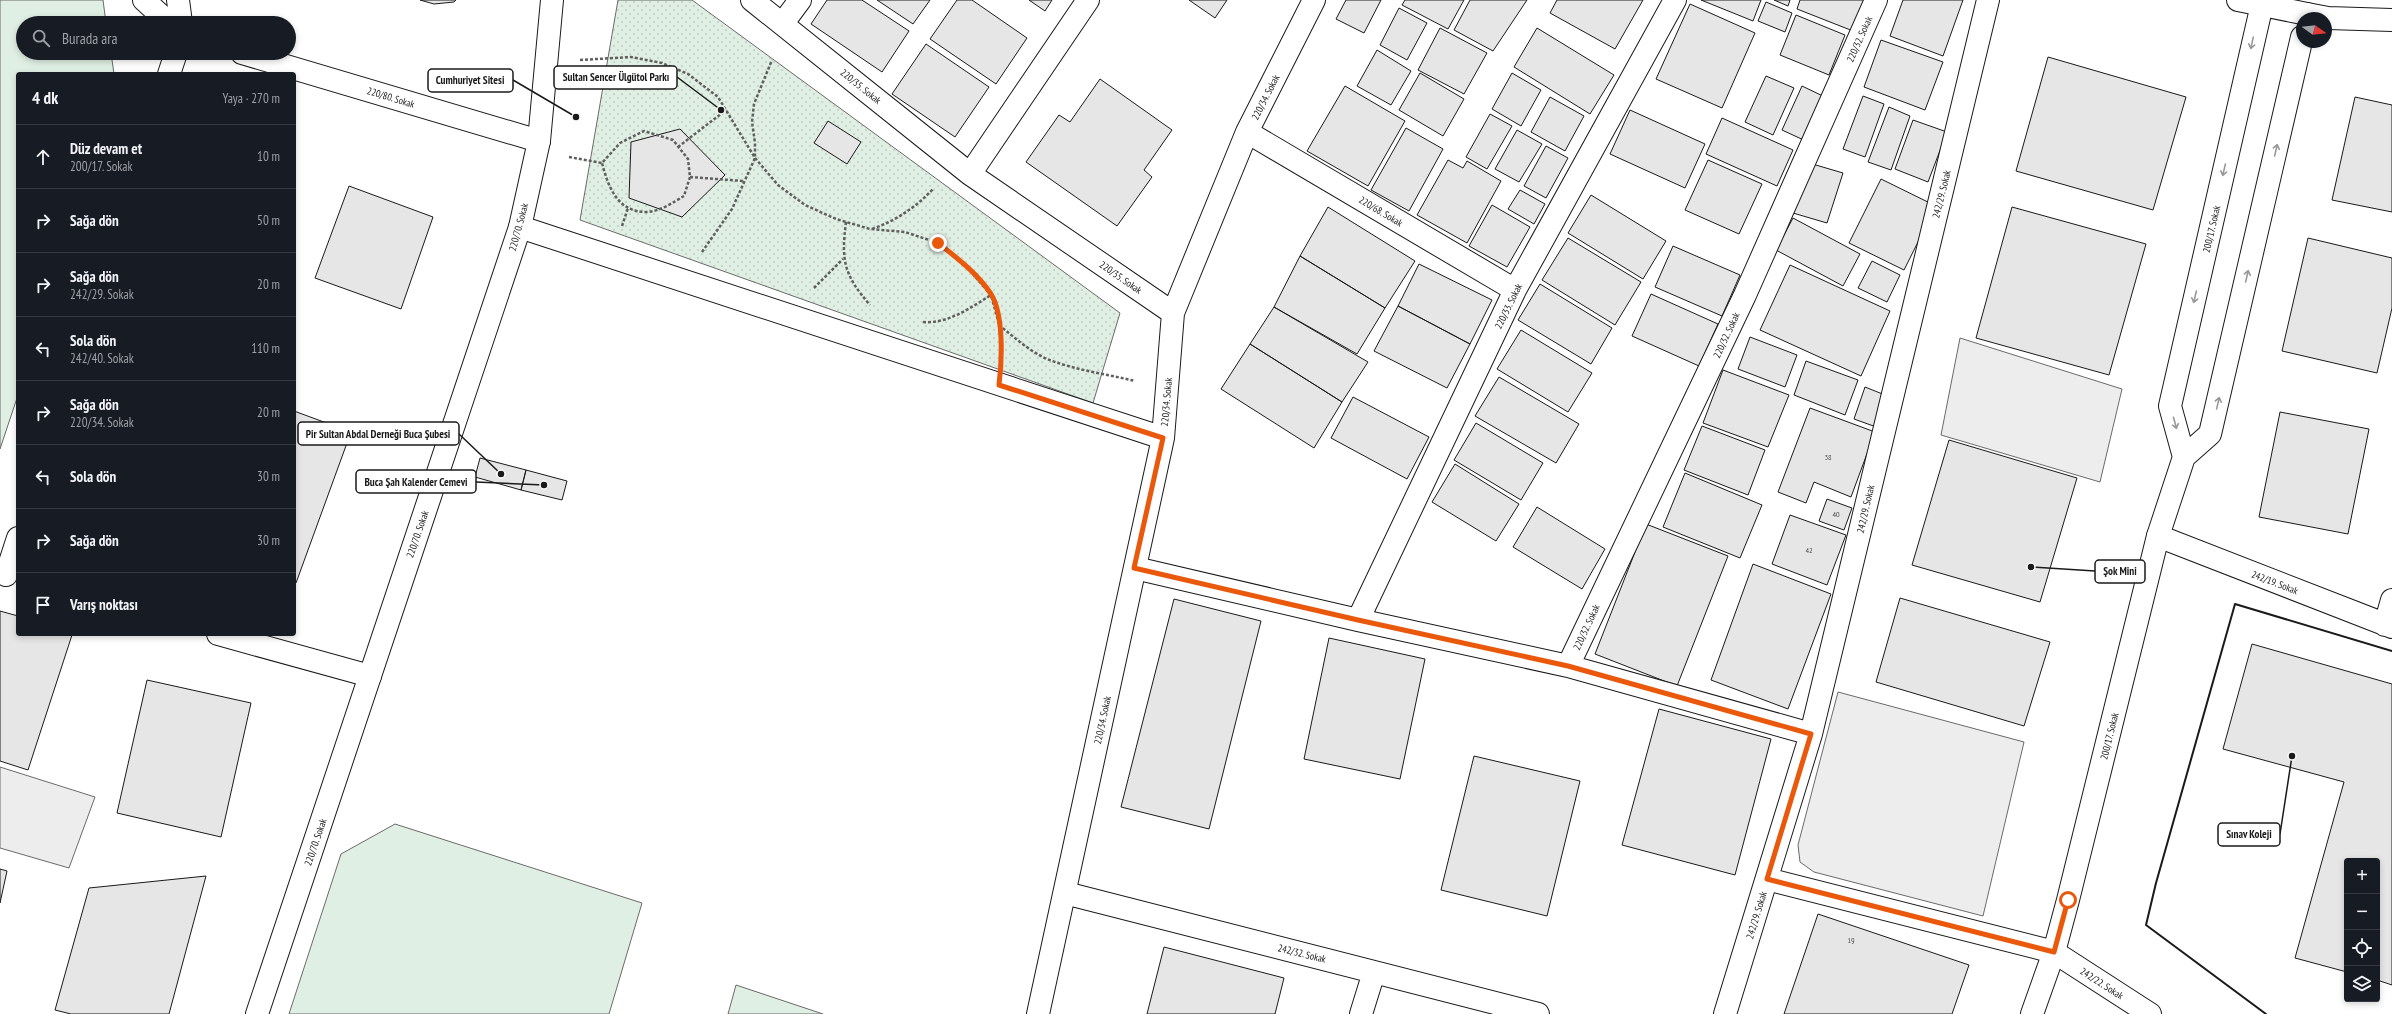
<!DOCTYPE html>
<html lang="tr">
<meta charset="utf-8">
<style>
:root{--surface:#171b24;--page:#20242c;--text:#f1f3f6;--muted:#9ea1a6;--line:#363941}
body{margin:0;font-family:"PT Sans Narrow",sans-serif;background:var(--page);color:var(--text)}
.controls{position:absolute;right:12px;bottom:12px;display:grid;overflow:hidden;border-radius:4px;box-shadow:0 2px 6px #0003}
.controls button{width:36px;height:36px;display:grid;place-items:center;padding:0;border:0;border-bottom:1px solid var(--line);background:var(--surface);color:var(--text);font:20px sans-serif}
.compass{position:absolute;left:2296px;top:12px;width:36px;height:36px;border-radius:50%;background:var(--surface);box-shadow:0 2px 6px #0003;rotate:105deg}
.stop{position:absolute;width:12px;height:12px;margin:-9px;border:3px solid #ea580c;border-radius:50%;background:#fff}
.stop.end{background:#ea580c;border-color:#fff;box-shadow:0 1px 4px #0008}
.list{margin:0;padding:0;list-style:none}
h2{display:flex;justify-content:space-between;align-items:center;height:52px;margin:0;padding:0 16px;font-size:17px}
h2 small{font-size:13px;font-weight:400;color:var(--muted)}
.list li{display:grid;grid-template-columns:26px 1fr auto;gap:12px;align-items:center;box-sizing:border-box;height:64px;padding:0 16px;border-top:1px solid var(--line)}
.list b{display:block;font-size:15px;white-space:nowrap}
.list p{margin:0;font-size:13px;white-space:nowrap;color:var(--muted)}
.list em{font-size:13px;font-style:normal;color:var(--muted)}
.icon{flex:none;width:22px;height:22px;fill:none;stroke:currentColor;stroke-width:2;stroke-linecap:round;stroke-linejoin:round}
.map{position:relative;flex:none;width:2392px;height:1014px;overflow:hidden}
.search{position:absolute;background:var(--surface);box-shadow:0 2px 6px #0003;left:16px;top:16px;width:280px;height:44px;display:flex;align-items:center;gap:10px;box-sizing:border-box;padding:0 14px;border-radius:22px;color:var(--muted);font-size:15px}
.panel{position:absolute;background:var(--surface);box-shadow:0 2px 6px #0003;left:16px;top:72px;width:280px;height:564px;border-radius:4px}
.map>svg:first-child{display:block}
</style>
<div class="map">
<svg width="2392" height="1014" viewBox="0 0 2392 1014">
<defs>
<pattern id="park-dots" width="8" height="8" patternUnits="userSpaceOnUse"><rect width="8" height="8" fill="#e0efe3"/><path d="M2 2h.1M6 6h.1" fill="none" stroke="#c0ccc2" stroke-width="1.8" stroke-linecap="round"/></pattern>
</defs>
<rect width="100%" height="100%" fill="#fff"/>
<path fill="#e0efe3" stroke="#6a6a6a" d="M0,0h103l3,23h-83v30h88l3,21h-96v321l-18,54z
M395,824l247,79 -33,111h-320l52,-160z
M736,985l87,29h-95z"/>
<path fill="url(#park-dots)" stroke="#6a6a6a" d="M618,0h74l428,313 -27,90 -513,-183z"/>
<path fill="#ededed" stroke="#6a6a6a" d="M1960,338l162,51 -22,93 -159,-47z
M1838,692l186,50 -41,174 -169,-44 -14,-10 -2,-17z
M0,767l95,30 -26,71 -69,-20z"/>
<path fill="#e6e6e6" stroke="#1a1a1a" d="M420,0h36l-2,2 -20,2z
M827,0h35l47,31 -27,41 -71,-48z
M877,0h53l-17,24z
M957,0h15l55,38 -31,46 -66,-45z
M1029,0h23l-7,11z
M1189,0h38l-12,18z
M1346,0h35l-17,33 -28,-14z
M1405,0h59l-16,29 -46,-24z
M1470,0h57l-34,51 -39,-21z
M1557,0h86l-28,49 -65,-36z
M1701,0h60l-8,21z
M1774,0h16l-2,6z
M1800,0h66l-13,31 -56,-22z
M1903,0h60l-20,56 -53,-20z
M1766,2l26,11 -7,19 -27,-11z
M1690,4l65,29 -33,75 -66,-29z
M1399,8l28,15 -20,37 -27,-15z
M1796,15l49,20 -16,40 -49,-20z
M1440,28l47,25 -23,41 -46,-24z
M1537,28l77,47 -24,39 -76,-47z
M1881,40l62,22 -18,48 -61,-23z
M926,44l63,43 -34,50 -63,-43z
M1377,50l34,21 -20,34 -34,-19z
M2048,57l138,40 -33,113 -137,-39z
M1420,73l44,26 -21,37 -44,-26z
M1512,73l29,17 -20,36 -29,-17z
M1766,76l28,12 -21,47 -28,-13z
M1100,79l72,51 -28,40 8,7 -35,49 -91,-64 33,-47 11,7z
M1345,86l60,35 -37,65 -61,-35z
M1802,86l25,12 -19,44 -26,-12z
M1863,96l21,8 -19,53 -22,-8z
M1550,97l34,19 -19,35 -34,-19z
M2355,97l37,8v107l-60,-12z
M1889,107l21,9 -19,54 -23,-8z
M1630,110l75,34 -20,44 -75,-34z
M1490,114l22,12 -25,43 -21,-12z
M1722,118l71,32 -16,36 -71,-32z
M1913,120l34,12 -19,50 -33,-13z
M828,121l33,21 -14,22 -33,-21z
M1406,128l37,21 -34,62 -38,-21z
M680,129l45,46 -43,42 -53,-19 2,-56z
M1517,130l25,14 -23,38 -24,-13z
M1546,146l22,12 -22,40 -22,-12z
M1448,160l15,8 4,-7 34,20 -34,62 -50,-28z
M1708,160l54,24 -23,50 -54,-24z
M1809,163l34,10 -16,50 -34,-10z
M1881,179l55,27 -32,64 -55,-27z
M349,186l84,31 -32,92 -86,-31z
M1520,190l25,14 -11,20 -26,-15z
M1591,195l75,46 -23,38 -75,-46z
M1492,205l38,22 -23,40 -38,-21z
M1328,207l87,54 -30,47 -85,-52z
M2012,207l134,37 -37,131 -133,-37z
M1793,218l67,36 -17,32 -67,-36z
M1568,238l73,44 -26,43 -73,-45z
M2308,238l84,20v50l-15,65 -95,-22z
M1673,246l67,29 -18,41 -67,-29z
M1300,256l85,52 -28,46 -83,-47z
M1872,261l28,14 -13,27 -29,-14z
M1419,264l73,36 -22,44 -72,-38z
M1790,265l100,46 -29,65 -101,-46z
M1540,284l72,44 -21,36 -73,-44z
M1651,294l67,30 -19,42 -67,-30z
M1398,306l72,38 -23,44 -73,-37z
M1274,307l94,55 -26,40 -92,-58z
M1521,330l71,43 -24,39 -71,-43z
M1750,337l47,18 -12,32 -47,-18z
M1250,344l92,58 -28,46 -93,-59z
M1806,361l52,19 -13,35 -51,-20z
M1723,370l66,25 -21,52 -65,-24z
M1499,377l80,47 -23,39 -81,-47z
M1865,387l25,10 -11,31 -25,-9z
M1353,397l76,40 -22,42 -76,-41z
M1810,408l65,24 -24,65 -37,-15 -8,21 -28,-11z
M294,411l57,21 -55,151 -2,-1z
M2280,412l89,17 -21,105 -89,-17z
M1476,423l67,40 -22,37 -67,-40z
M1702,426l63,24 -17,45 -64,-25z
M1949,440l128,38 -37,124 -128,-37z
M480,458l46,12 -5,20 -46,-13z
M1455,464l64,40 -23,37 -64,-39z
M526,470l41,11 -5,19 -41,-10z
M1685,473l77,32 -22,53 -77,-31z
M1827,499l25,9 -8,22 -25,-9z
M1537,507l68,42 -23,40 -69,-42z
M1790,515l56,20 -19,50 -55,-21z
M1646,524l82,32 -51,130 -82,-32z
M1753,564l78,30 -43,115 -77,-29z
M1900,598l150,44 -26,84 -148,-44z
M1174,599l87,22 -52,208 -88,-22z
M0,611l18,5v18l54,1 -44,135 -28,-9z
M1329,638l96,21 -25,120 -96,-20z
M2252,644l140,40v301l-15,-5v-119h-30v111l-52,-14 49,-176 -121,-33z
M147,680l104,23 -30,134 -104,-24z
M1659,709l112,30 -36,136 -113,-30z
M1474,756l106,25 -33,135 -106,-26z
M0,869l7,2 -7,32z
M206,876l-37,138h-98l-16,-4 34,-122z
M1818,914l151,51 -17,49h-168z
M1164,947l120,31 -9,36h-128z"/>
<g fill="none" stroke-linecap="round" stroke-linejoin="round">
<defs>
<path id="minor" d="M144,0l25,23
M178,0l3,23
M752,0l218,174 203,139
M2307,14l21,4 64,2
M783,23l17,-23
M242,53l297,88
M169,74l7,-21
M1247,132l268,158
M970,174l118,-174
M520,227l643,211
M2158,536l234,91
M1135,568l223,52 210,46 243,68
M6,575l12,-37
M1358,620l157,-330 160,-290
M2385,625l7,-25
M218,634l152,42
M1568,666l177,-371 131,-295
M1767,879l287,73 96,62
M1065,893l473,121
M1038,1014l125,-576 10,-125 74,-181 67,-132
M1361,1014l13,-42
M1725,1014l86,-280 177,-734"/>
<path id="tertiary" d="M2238,0l69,14
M2184,457l-14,-51 93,-406
M257,1014l263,-787 19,-86 13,-141
M2032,1014l22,-62 14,-52 90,-364 26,-79 26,-23 92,-397"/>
</defs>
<use href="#minor" stroke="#1a1a1a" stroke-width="24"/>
<use href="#tertiary" stroke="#1a1a1a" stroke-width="24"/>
<path stroke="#5f5f5f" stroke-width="2.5" stroke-dasharray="3 2" stroke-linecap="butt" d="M580,60l51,-3 31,6 26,11 30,23 37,61 23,27 27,20 31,14 34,10 35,3 33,11 28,23 25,29 8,29 3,26
M678,147l48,-37
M569,157l33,6 18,-20 24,-12 29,9 15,19 2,18 -6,19c-10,6 -25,16 -38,16 -29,0 -38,-26 -44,-49
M690,177l53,4
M846,222c-5,39 -2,53 24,83
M622,226l6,-18
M872,229c25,-9 43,-21 62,-41
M702,252l30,-43 23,-51v-15l-3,-21 2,-18 18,-44
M814,288l29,-29
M923,322c25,2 47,-14 68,-27
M999,325c15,12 30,26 48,34 28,11 59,15 88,22"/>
<use href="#minor" stroke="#fff" stroke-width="22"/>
<use href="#tertiary" stroke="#fff" stroke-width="22"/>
<path stroke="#1a1a1a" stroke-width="2" d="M2266,1014l-120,-89 10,-42 79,-279 157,47"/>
</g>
<defs><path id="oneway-shaft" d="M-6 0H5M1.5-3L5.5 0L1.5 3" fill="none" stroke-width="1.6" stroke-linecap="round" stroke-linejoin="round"/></defs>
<g stroke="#989898">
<use href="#oneway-shaft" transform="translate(2252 43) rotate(102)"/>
<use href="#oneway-shaft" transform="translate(2276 150) rotate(-77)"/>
<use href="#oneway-shaft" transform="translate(2224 170) rotate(103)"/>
<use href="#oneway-shaft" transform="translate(2247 276) rotate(-77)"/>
<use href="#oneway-shaft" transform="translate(2195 297) rotate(103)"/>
<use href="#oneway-shaft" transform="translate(2218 403) rotate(-77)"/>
<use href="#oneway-shaft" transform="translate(2175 423) rotate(75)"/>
</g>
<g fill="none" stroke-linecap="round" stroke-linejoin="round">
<path stroke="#ea580c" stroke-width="5" d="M938,243c19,15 39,30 53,51 13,21 11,67 8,91l164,53 -29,130 224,52 210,46 243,68 -44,145 287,73 14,-52"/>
</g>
<g text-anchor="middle" stroke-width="3" stroke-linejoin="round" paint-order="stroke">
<g font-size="8" fill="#4d4d4d">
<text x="1828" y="460">38</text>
<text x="1836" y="517">40</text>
<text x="1809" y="553">42</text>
<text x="1851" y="943">19</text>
</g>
<g font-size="10" fill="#1a1a1a" stroke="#fff">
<text transform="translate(1859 39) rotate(-66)" y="4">220/32. Sokak</text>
<text transform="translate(861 86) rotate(39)" y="4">220/35. Sokak</text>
<text transform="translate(391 97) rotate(17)" y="4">220/80. Sokak</text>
<text transform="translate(1265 97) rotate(-63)" y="4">220/34. Sokak</text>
<text transform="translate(1941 194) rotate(-76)" y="4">242/29. Sokak</text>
<text transform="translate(1381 211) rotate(31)" y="4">220/68. Sokak</text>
<text transform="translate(518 227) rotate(-75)" y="4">220/70. Sokak</text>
<text transform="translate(2211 229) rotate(-77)" y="4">200/17. Sokak</text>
<text transform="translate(1121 277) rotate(35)" y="4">220/35. Sokak</text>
<text transform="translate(1508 306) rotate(-64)" y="4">220/33. Sokak</text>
<text transform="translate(1726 335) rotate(-65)" y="4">220/32. Sokak</text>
<text transform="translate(1166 402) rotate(-85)" y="4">220/34. Sokak</text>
<text transform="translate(1865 509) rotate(-77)" y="4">242/29. Sokak</text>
<text transform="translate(417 534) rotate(-71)" y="4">220/70. Sokak</text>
<text transform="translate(2275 582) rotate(21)" y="4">242/19. Sokak</text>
<text transform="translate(1586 627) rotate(-65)" y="4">220/32. Sokak</text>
<text transform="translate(1102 720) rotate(-78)" y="4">220/34. Sokak</text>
<text transform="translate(2109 736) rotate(-76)" y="4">200/17. Sokak</text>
<text transform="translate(315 842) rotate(-71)" y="4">220/70. Sokak</text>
<text transform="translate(1756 915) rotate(-73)" y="4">242/29. Sokak</text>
<text transform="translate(1302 953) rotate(14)" y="4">242/32. Sokak</text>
<text transform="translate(2102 983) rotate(33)" y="4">242/22. Sokak</text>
</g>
</g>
<path fill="none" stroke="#1a1a1a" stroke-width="1.5" d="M721 110L677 77M576 117L513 80M501 474L459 434M544 485L476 482M2031 567L2095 571M2292 756L2280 834"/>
<g fill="#1a1a1a" stroke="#fff" stroke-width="1.5">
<circle cx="721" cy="110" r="4"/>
<circle cx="576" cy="117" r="4"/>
<circle cx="501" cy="474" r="4"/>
<circle cx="544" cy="485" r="4"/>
<circle cx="2031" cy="567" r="4"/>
<circle cx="2292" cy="756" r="4"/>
</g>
<g fill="#fff" stroke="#1a1a1a" stroke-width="1.5">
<rect x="554" y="66" width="123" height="23" rx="4"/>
<rect x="428" y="69" width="85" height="23" rx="4"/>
<rect x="298" y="422" width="161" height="23" rx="4"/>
<rect x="356" y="470" width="120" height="23" rx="4"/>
<rect x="2095" y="560" width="50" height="23" rx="4"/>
<rect x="2218" y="823" width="62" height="23" rx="4"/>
</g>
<g font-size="11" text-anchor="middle" font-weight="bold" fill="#1a1a1a">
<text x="616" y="81">Sultan Sencer Ülgütol Parkı</text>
<text x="470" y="84">Cumhuriyet Sitesi</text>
<text x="378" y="438">Pir Sultan Abdal Derneği Buca Şubesi</text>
<text x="416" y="486">Buca Şah Kalender Cemevi</text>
<text x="2120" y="575">Şok Mini</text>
<text x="2249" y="838">Sınav Koleji</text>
</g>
</svg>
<div class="controls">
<button>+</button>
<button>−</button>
<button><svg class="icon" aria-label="locate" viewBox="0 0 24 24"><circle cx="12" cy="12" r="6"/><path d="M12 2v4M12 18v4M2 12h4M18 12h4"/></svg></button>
<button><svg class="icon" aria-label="layers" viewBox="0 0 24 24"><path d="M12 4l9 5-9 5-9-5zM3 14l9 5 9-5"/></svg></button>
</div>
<svg class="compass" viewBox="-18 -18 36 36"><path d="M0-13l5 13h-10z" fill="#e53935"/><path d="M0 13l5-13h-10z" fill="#9ea1a6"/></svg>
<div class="stop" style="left:2068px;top:900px"></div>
<div class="stop end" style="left:938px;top:243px"></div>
<div class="search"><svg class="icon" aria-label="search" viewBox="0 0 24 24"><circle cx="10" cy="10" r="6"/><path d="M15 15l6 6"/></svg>Burada ara</div>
<section class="panel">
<h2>4 dk<small>Yaya · 270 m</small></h2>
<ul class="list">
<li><svg class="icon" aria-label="ahead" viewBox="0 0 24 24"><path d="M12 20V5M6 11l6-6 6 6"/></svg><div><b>Düz devam et</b><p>200/17. Sokak</p></div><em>10 m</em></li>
<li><svg class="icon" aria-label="right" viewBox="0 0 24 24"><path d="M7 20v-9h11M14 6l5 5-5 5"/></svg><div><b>Sağa dön</b></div><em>50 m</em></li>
<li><svg class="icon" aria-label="right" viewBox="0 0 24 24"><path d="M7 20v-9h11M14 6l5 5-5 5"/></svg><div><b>Sağa dön</b><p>242/29. Sokak</p></div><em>20 m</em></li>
<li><svg class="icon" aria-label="left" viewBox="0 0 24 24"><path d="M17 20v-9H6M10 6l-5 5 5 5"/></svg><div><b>Sola dön</b><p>242/40. Sokak</p></div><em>110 m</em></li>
<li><svg class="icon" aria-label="right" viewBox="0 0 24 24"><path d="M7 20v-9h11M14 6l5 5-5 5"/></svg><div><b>Sağa dön</b><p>220/34. Sokak</p></div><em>20 m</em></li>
<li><svg class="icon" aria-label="left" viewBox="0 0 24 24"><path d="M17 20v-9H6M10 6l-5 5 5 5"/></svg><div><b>Sola dön</b></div><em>30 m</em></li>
<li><svg class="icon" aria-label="right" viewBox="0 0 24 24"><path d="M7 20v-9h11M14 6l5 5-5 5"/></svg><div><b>Sağa dön</b></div><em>30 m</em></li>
<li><svg class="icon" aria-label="arrive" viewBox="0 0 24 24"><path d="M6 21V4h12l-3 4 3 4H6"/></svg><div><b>Varış noktası</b></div></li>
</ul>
</section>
</div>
